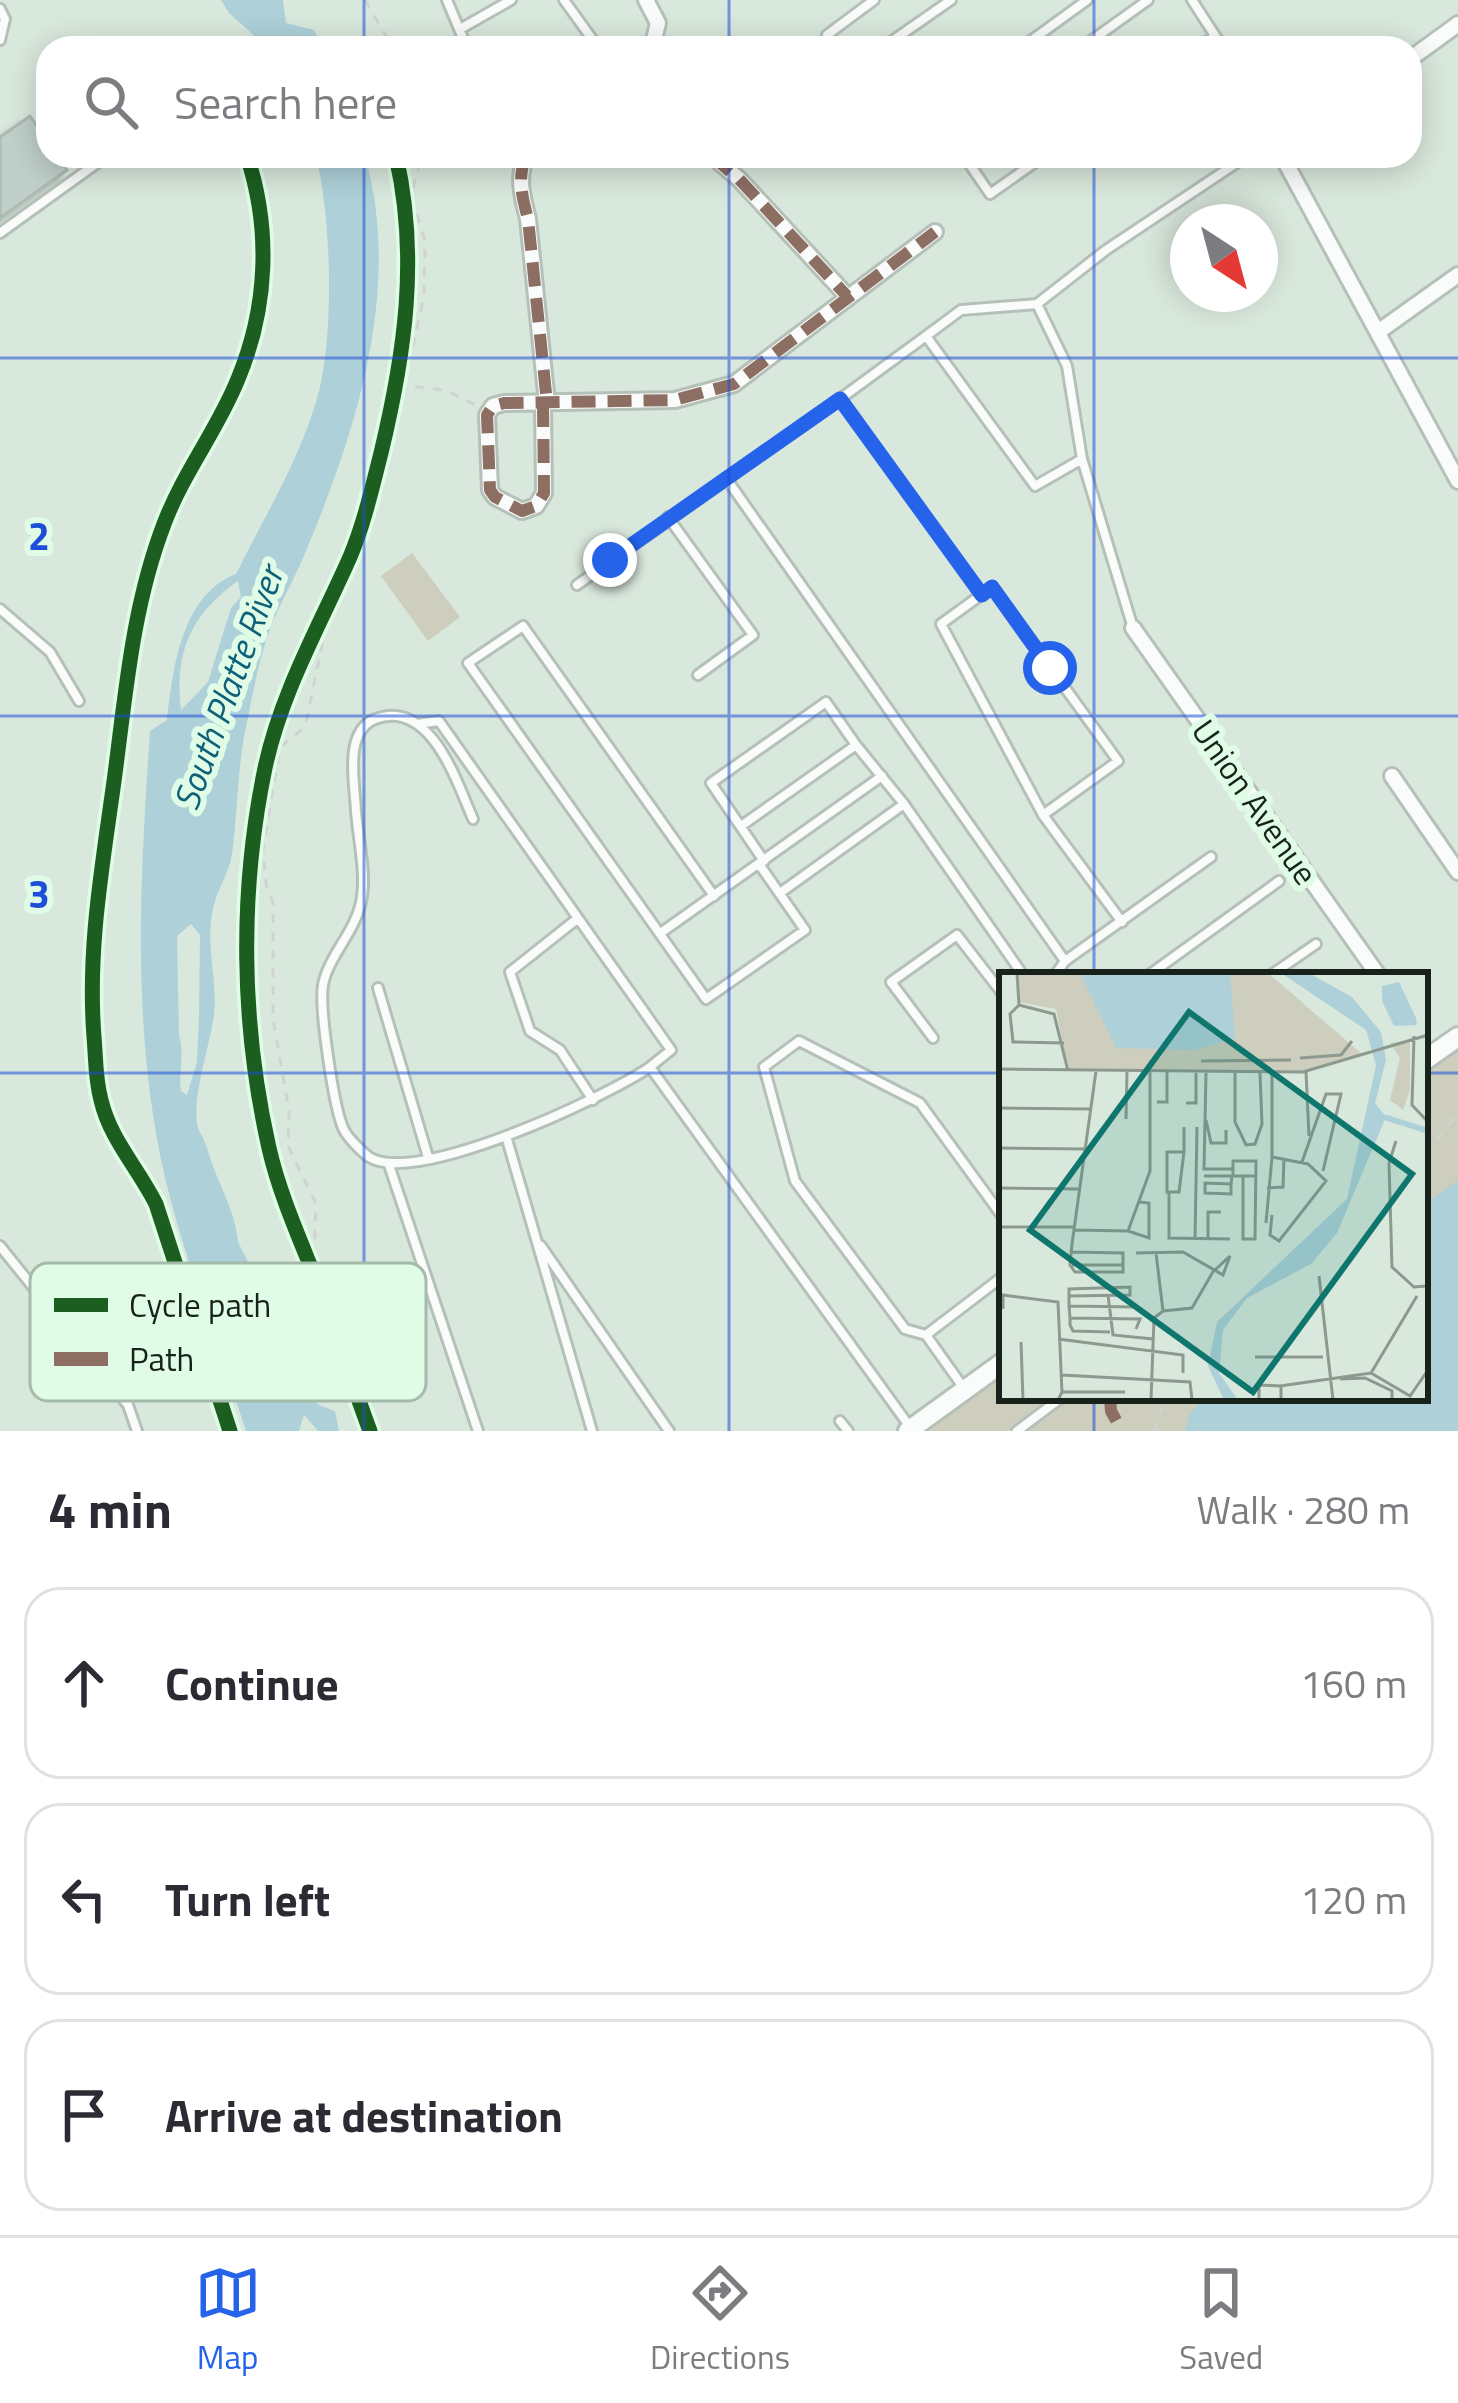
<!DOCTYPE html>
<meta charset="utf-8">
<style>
:root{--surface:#fff;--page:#f2f2f3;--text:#2b2b33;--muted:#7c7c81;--line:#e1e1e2;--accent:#2563eb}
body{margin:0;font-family:"Titillium Web",sans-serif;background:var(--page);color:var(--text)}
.compass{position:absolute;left:1170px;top:204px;width:108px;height:108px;border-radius:50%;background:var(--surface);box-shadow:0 6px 30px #0003;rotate:144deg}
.stop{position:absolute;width:36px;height:36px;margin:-27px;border:9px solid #2563eb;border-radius:50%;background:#fff}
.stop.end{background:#2563eb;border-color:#fff;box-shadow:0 3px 12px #0008}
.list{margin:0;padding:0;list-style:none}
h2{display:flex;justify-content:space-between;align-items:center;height:156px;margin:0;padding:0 48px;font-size:51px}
h2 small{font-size:39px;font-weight:400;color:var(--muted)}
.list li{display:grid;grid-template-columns:78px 1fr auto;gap:36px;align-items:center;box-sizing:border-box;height:192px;margin:0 24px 24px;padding:0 24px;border:3px solid var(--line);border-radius:36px}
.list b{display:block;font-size:45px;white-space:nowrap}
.list em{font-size:39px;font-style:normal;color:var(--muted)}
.icon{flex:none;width:66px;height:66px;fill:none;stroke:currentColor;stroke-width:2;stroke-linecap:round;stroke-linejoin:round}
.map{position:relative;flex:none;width:1458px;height:1431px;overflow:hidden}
.search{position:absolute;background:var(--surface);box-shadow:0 6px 30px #0003;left:36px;right:36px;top:36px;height:132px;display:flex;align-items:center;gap:30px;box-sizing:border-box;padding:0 42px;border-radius:36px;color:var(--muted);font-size:45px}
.sheet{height:804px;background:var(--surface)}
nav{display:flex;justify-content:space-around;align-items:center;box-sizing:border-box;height:168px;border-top:3px solid var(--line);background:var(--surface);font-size:33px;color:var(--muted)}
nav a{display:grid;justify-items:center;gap:6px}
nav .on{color:var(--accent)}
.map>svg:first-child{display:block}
</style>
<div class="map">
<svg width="1458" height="1431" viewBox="0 0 1458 1431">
<defs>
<filter id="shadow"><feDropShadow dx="-7" dy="7" stdDeviation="3" flood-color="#0004"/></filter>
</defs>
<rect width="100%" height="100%" fill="#d9e8dd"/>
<path fill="#cdcebd" d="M412,553l48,64 -32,24 -47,-65z
M1458,1037v394h-550l94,-68v35h423v-338z"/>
<path fill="#aed1d9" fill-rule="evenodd" d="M221,0h62l3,23 28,7 9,18h-55l-39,-35z
M316,156h49c37,129 -7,270 -57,390 -10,26 -24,50 -35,75 -13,33 -20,71 -27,106 -9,42 -8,85 -14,127 -3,19 -14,34 -18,51 -10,36 4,75 0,110 -4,30 -21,78 -17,108 1,8 8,17 10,25 9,33 28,60 31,94l60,120 3,22 18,21 16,6 4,20h-21l-14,-16 -5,16h-53c-27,-84 -60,-167 -81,-253 -34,-148 -25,-297 -15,-447l17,-11c6,-51 14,-125 69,-146 30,-61 68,-121 84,-187 14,-61 11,-170 -4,-231zM238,581l3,16 -10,11 -23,74 -27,28c-7,-57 10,-96 57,-129zM191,924l9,11 -1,82 -2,45 -10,33 -6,-4c-3,-19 4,-36 -2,-56l-2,-99z
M1458,1180v251h-273l5,-18 14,-15h221v-194z"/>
<path fill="#c0cfca" stroke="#acbab4" stroke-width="3" filter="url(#shadow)" d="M30,116l18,26v14h10l9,14 -67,48v-81z"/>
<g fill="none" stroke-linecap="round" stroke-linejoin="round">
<defs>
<path id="service" d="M447,0l20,48
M564,0l31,43
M1192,0l31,48
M0,9l5,10 -5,21
M460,29l51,-29
M837,48l-10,-13 47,-35
M882,48l69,-48
M1021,48l66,-48
M1081,48l67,-48
M1198,48l17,-12
M964,156l26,38 54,-38
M0,233l100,-72
M1037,304l-76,6 -35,26 109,150 47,-27
M840,399l86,-63
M726,478l339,483
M668,517l85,118 -55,40
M577,585l263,-186 142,196
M0,609l50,43 29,49
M1133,628l-51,-169 -15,-93 -30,-62 69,-54 141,-94
M417,724l22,-3 232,329 -21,17
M856,745l48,59
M1043,815l75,-54 -126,-174 -51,37 102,191 79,107
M473,819c-16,-36 -42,-121 -98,-100 -32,13 -20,65 -19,92 2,28 11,64 5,91 -6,30 -33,55 -38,83 -4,23 11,125 21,145 4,8 18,22 25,27 46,30 237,-60 281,-90l260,360
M741,826l115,-81 -30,-43 -115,81 53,78
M780,893l124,-89 119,171
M714,896l-191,-270 -55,37 238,336 99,-69 -46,-66
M577,919l-67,53 20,59 30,19 33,50
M662,932l220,-156
M1055,975l10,-14 146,-104
M1149,975l130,-94
M1271,975l45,-31
M378,988l50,169
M933,1038l-42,-56 66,-47 45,58
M506,1136l86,295
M389,1165l89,266
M0,1246l128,159 9,26
M541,1246l128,185
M926,1335l76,-58
M963,1387l-37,-52 -21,-6 -110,-148 -31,-114 35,-26 121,62 82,113
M840,1421l8,10
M1017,1431l44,-33"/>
<path id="minor" d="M646,0l12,23 -6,25
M1410,59l48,-35
M526,156c-9,22 -4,40 2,63l19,184
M712,156l27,23 108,117
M1282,156l176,325
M1378,332l80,-57
M543,403l1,90 -8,13 -14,5 -27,-14 -5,-7 -3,-75 6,-9 11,-3 171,-3 59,-16 201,-152
M1133,628l245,347
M1392,776l66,96"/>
<path id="tertiary" d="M1425,1060l33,-23
M908,1431l94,-68"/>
</defs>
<use href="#service" stroke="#b5c1b8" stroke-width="14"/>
<use href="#minor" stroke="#b5c1b8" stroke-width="20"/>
<use href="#tertiary" stroke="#b5c1b8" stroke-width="24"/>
<path stroke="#d0d4d1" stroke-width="3" stroke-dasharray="9 9" stroke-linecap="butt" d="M365,0l28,48
M405,382l19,-86 1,-55 -14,-45 11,-40
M397,385l48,5 31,15
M1425,1152l33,-38
M368,1425l5,-6 -59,-164 2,-51 -28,-58 1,-35 -16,-92v-116l-7,-19 -3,-35 17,-102 25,-20 24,-115 29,-55 45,-164
M1154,1431l12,-33"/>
<use href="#service" stroke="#f9fcfa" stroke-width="8"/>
<use href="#minor" stroke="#f9fcfa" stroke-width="14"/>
<use href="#tertiary" stroke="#f9fcfa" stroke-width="18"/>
<path stroke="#8d6e63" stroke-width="12" stroke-dasharray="24 12" stroke-linecap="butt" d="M526,156c-9,22 -4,40 2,63l19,184
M712,156l27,23 108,117
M543,403l1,90 -8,13 -14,5 -27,-14 -5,-7 -3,-75 6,-9 11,-3 171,-3 59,-16 201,-152
M1110,1398l1,13 11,20"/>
<defs>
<path id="cycleway" d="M230,1431l-74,-227c-18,-36 -46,-65 -55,-104 -6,-22 -5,-42 -7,-63 -7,-90 9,-174 21,-263 11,-84 18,-169 49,-250 19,-51 54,-95 74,-145 30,-72 33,-150 9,-223
M370,1431c-19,-51 -36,-103 -55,-154 -17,-42 -36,-85 -46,-129 -28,-124 -30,-255 -4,-380 16,-75 54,-141 85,-211 14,-33 22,-69 31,-104 24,-100 38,-196 15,-297"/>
</defs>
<use href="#cycleway" stroke="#e0fce7" stroke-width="22"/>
<use href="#cycleway" stroke="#1b5e20" stroke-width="15"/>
</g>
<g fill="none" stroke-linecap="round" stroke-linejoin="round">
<path stroke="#2563eb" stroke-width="15" d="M610,560l230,-161 142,196 10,-8 58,81"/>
</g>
<path fill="none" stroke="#1d4ed8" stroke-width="3" stroke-opacity="0.55" d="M364,0v48M729,0v48M1094,0v48M364,156v1275M729,156v1275M1094,156v819M0,358h1458M0,716h1458M0,1073h1002M1425,1073h33M1094,1398v33"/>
<g text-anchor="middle" stroke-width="12" stroke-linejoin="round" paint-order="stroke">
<g font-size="33" fill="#18221a" stroke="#e0fce7">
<text transform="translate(1255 802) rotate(55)" y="12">Union Avenue</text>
</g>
<g font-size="36" font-style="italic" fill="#0e6178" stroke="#e0fce7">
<text transform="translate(228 688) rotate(-70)" y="13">South Platte River</text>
</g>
</g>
<g transform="translate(999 972)">
<rect width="429" height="429" fill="#d9e8dd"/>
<path d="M19,1h250l94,81 -59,18 -235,-1 -12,-62 -38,-7zM411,69v49l-7,20 -13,-10 10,-42 -10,-15z" fill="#cdcebd"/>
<path d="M81,1h150l5,65 -40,12 -79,-2zM282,1h28l43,24 29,35 5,28 -11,43 11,14 -49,116 -26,31 -64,34 -24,32 -4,43 19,27h-14l-16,-34 9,-44 130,-123 29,-134 -10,-35zM400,10l17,36 1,7 -23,1 -12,-25v-15z" fill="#aed1d9"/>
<path fill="none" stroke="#aed1d9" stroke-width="6" d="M385,145l44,14"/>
<path fill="none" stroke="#8c998f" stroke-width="3" d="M18,1l2,32 35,9 14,57M20,33l-9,9 3,28 51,1M415,64l-2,69 16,17M301,86l41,-3 11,-14M202,89l90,-1M0,97l304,3 125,-37M236,100v50l11,23 9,-1 7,-20 -2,-51M307,100l3,64M207,101l-2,96h28M158,130h10v-30M187,131h10v-30M0,136l91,1M127,147l1,-47M207,148l5,23h15v-13M185,155v25l-5,40h-12v-40h17M397,169l-7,22 3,104 22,20 13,-1M0,176l86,1M303,190l24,-68h15l-18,77M205,204h51M234,204v-15h23l-1,78h-12v-63M232,212l-26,-1v10l26,1v-10l1,-8M0,216l80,1M268,216l16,-1 1,-29M170,220v46l61,1M273,243l-2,20 9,6 47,-60 -18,-17 -36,-7v-84M267,251l6,-66M0,255h75M75,258l54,1 22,-60v-99M129,259l21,7v-35l-10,-1M196,267l2,-112M209,267v-27h13M72,280l52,1v19h-48l-5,-7 2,-21 24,-173M137,281l47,-1 40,23 7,-19 -15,14M157,281l7,58M73,293h51M320,304l14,124M109,323l5,40 40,4M70,324l61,-1v-8l-61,2v17l1,12v7l3,6 37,1M70,334l66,1M4,337v-14l55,7 4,90M164,339l29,-3 22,-38M71,346l70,1 -4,10M59,367l125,16v18M22,370l2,58M256,385h68M372,401l46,-77M63,403l128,7 2,18M341,407l25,-1 27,13v9M281,414l91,-13 39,23 18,-26M59,428l4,-8h63M152,428l3,-82 9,-7M260,428v-15l22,1v14"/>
<path fill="#0f766e" fill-opacity="0.15" stroke="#0f766e" stroke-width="6" d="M190,40l223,162 -159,218 -223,-162z"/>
<rect width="429" height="429" fill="none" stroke="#18221a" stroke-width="6"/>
</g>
<rect x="30" y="1263" width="396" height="138" rx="18" fill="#e0fce7" stroke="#a4bbaa" stroke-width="3"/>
<rect x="54" y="1298" width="54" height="14" fill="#1b5e20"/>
<rect x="54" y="1352" width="54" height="14" fill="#8d6e63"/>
<g font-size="33" fill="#18221a">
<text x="129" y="1317">Cycle path</text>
<text x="129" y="1371">Path</text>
</g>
<g font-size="39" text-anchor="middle" font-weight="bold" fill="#1d4ed8" stroke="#e0fce7" stroke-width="12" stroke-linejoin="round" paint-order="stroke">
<text x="39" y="550">2</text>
<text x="39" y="908">3</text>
</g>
</svg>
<svg class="compass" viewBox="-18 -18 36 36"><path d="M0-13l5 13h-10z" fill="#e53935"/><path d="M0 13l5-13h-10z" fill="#7c7c81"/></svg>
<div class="stop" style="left:1050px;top:668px"></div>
<div class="stop end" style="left:610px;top:560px"></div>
<div class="search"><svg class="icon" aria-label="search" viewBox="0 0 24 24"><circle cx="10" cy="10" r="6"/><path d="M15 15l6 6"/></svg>Search here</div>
</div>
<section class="sheet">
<h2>4 min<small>Walk · 280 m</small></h2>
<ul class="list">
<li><svg class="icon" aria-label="ahead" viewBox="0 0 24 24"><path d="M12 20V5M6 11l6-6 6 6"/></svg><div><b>Continue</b></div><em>160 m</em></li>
<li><svg class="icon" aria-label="left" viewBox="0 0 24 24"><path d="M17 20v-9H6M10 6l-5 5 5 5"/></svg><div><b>Turn left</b></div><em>120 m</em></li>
<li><svg class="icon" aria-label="arrive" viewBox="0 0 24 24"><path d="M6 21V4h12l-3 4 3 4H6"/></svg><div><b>Arrive at destination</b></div></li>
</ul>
</section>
<nav>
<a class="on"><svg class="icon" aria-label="map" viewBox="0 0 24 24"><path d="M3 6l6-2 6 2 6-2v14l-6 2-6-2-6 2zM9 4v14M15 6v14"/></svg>Map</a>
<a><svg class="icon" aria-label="directions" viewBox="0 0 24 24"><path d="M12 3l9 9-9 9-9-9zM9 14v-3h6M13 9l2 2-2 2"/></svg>Directions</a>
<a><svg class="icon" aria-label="saved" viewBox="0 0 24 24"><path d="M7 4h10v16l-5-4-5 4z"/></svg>Saved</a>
</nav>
